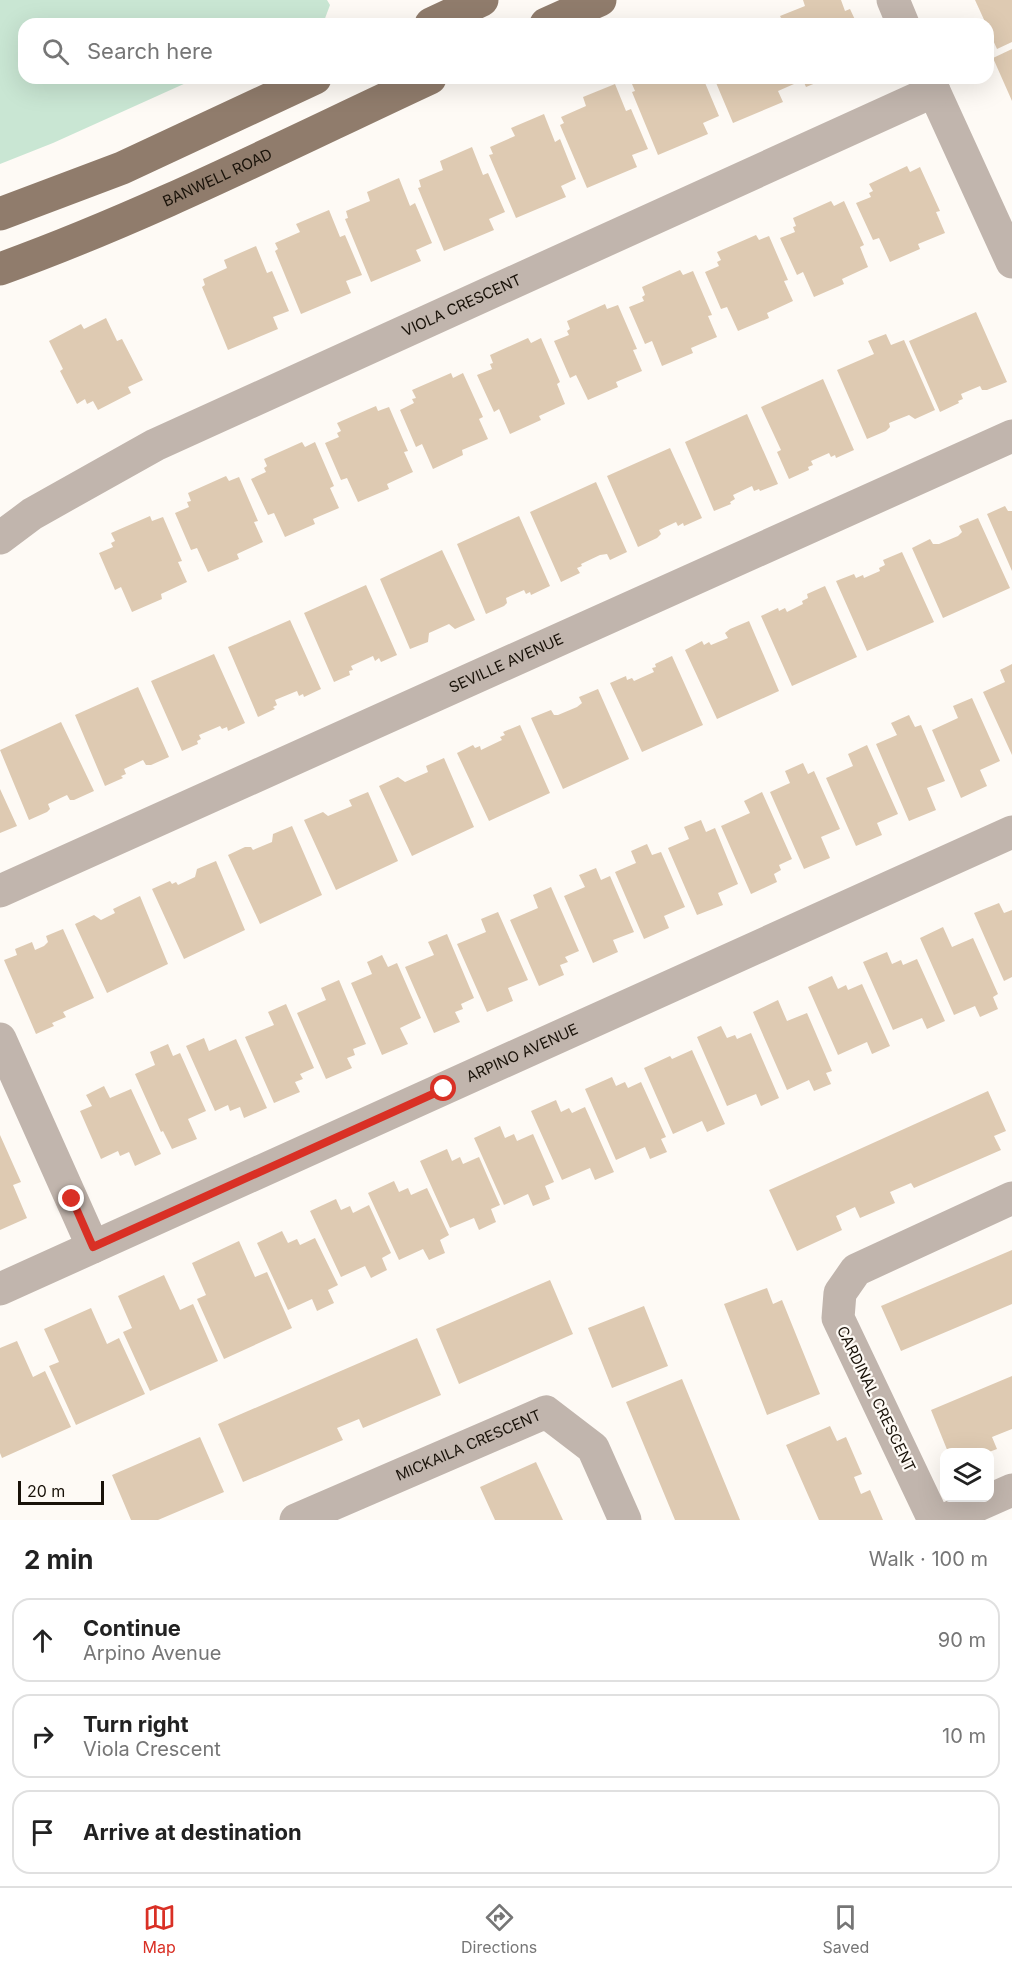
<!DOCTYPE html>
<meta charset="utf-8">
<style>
:root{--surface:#fff;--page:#f6f6f6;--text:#222;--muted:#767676;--line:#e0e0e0;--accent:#d93025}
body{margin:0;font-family:Inter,sans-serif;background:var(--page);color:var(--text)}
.controls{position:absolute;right:18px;bottom:18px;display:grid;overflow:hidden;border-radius:12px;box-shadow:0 6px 24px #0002}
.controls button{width:54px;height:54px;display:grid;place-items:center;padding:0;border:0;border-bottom:2px solid var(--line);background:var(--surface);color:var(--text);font:30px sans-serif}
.scale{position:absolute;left:18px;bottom:15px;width:86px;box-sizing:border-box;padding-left:6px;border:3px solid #191209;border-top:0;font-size:16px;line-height:21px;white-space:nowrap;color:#191209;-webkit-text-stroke:4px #fefaf5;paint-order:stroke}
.stop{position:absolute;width:18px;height:18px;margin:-14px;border:4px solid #d93025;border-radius:50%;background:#fff}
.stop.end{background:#d93025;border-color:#fff;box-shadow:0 2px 6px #0008}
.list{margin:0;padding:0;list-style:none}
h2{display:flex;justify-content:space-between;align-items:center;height:78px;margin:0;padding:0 24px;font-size:26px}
h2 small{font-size:20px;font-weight:400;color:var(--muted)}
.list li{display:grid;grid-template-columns:39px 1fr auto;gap:18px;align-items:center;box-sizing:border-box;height:84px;margin:0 12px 12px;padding:0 12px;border:2px solid var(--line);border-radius:18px}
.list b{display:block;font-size:22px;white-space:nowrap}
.list p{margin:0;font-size:20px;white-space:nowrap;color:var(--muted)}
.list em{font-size:20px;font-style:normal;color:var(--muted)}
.icon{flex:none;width:33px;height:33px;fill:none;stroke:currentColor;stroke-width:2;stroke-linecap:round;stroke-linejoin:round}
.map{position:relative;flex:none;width:1012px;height:1520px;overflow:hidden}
.search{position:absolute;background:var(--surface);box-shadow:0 6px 24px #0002;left:18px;right:18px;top:18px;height:66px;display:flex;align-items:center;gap:15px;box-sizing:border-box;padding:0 21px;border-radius:18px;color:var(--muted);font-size:22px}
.sheet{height:366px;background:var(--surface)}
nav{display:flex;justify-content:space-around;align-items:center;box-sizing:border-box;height:84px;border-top:2px solid var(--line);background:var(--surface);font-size:16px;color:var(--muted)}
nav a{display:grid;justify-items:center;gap:3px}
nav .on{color:var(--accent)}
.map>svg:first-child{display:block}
</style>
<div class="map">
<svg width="1012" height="1520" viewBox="0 0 1012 1520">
<rect width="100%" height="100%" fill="#fefaf5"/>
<path fill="#c9e6d3" d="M0,0h327l3,5 -6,16 -7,3h-293v54h173l-144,65 -53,21z"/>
<path fill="#decab2" d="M803,0h38l4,11 5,-2 7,15h-73l-4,-8 25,-10z
M975,0h37v42l-15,7 -9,-20v-5h-2z
M1012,49v52l-19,-43z
M647,78h56l16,38 -16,7 5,11 -50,21 -26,-63 3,-1 -3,-7z
M714,78h77l3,6 -16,7 5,11 -50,21z
M802,78h26l-22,9z
M615,84l11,27 5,-2 17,40 -16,6 5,12 -50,21 -27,-63 4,-2 -3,-6 25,-11 -3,-9z
M544,114l11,28 5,-3 16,40 -15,7 5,11 -50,21 -27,-63 4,-1 -3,-7 25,-11 -4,-8z
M472,147l11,28 5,-2 17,39 -16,7 5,11 -50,21 -26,-63 3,-1 -2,-7 24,-10 -3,-9z
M907,166l3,6 10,-5 20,44 -4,1 9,21 -27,11 2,5 -30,13 -11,-24 -6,2 -17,-37 15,-6 -2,-4 4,-2 -4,-7z
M399,178l11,28 5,-3 17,40 -16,7 5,11 -50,21 -26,-63 3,-1 -2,-7 24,-10 -3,-9z
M831,201l3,5 10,-5 20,44 -4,2 8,20 -26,12 2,5 -30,13 -11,-25 -6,3 -17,-37 15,-6 -2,-5 3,-1 -3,-8z
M329,210l11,27 5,-2 17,40 -16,6 5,12 -50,21 -26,-63 3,-2 -3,-6 25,-11 -4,-8z
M756,235l3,5 10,-4 19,44 -4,1 9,20 -26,12 2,5 -31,13 -11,-24 -6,2 -16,-37 14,-6 -2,-4 4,-2 -4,-8z
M256,246l11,27 5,-2 17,40 -16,6 5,12 -50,21 -26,-63 3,-2 -2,-6 24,-11 -3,-8z
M680,270l3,5 10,-4 19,44 -4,1 9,21 -26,11 2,5 -31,13 -10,-25 -7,3 -16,-37 15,-6 -2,-4 3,-2 -3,-8z
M605,304l2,5 11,-4 19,44 -4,1 9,21 -26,11 2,5 -30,13 -12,-25 -6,3 -16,-37 15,-6 -2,-4 3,-2 -3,-8z
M976,312l31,70 -20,8h-5l-2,-4 -19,8 2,5 -5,2 1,2 -19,9 -31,-71z
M106,318l11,23 5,-2 21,41 -15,7 3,6 -33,17 -5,-9 -6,3 -2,-5 -8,5 -17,-33 3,-2 -14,-28 32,-17 3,5z
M886,334l5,11 13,-5 31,70 -20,9 -6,-4 -20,8 1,4 -4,4 -19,8 -30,-69 37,-16 -6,-13z
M528,338l3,5 10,-5 19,44 -3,2 8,20 -26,12 2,4 -31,14 -11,-25 -5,3 -17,-37 15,-6 -2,-5 3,-1 -3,-8z
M451,373l2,5 10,-5 20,44 -4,2 9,20 -26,11 1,5 -30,14 -11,-25 -6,3 -16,-37 14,-7 -2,-4 4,-1 -4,-8z
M823,379l31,71 -18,8 -1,-3 -4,2 -2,-4 -18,8 2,4 -5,2 1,3 -20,9 -12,-27 4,-2 -20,-43z
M376,406l2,5 11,-4 19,44 -4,1 9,20 -26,12 2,5 -31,13 -11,-24 -6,2 -16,-37 14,-6 -2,-4 4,-2 -4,-8z
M747,414l31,70 -18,7 -1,-2 -5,2 -2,-5 -19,9 2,4 -5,3 1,2 -17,7 -29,-69z
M302,442l3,5 10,-5 19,44 -4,2 9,20 -26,11 2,5 -30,13 -11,-24 -6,2 -17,-36 15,-7 -2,-4 3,-2 -3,-7z
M670,448l32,70 -18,8 -1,-3 -5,3 -2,-4 -17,8 2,4 -4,4 -19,9 -31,-71z
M226,476l3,5 10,-4 19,44 -4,1 9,20 -26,12 2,5 -31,13 -11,-24 -6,2 -16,-37 14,-6 -2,-5 4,-1 -3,-8z
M596,482l31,70 -17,8 -3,-6 -7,1 -19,9 1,2 -5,2 3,5 -19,9 -31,-70z
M1005,506l3,5h4v60l-25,-57z
M150,516l2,5 11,-4 19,44 -4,1 9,20 -26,12 1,5 -30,13 -11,-25 -6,3 -16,-37 14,-6 -2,-4 4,-2 -4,-8z
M519,516l31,70 -19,9 -1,-3 -4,2 -2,-4 -18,8 1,5 -3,3 -18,8 -29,-70z
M978,518l32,70 -67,30 -31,-70 18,-9 3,5h6l19,-8 4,-4 -3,-6z
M442,550l33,70 -20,9 -6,-5 -20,9 -1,9 -18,7 -30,-70z
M902,552l32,70 -67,29 -31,-70 18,-7 2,4 7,-3 1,3 16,-7 -1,-3 6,-3 -2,-5z
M366,585l31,70 -16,7 -2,-4 -4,3 -2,-5 -22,10 2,4 -4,1 1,4 -16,7 -30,-69z
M825,586l32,71 -65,29 -31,-70 17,-8 1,3 6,-3 2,4 16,-8 -1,-3 6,-3 -1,-4z
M290,620l31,69 -17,8 -1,-3 -4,2 -2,-5 -22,9 2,5 -4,2 2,2 -17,8 -30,-70z
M749,621l30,70 -62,28 -32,-69 17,-9 2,4 5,-3 2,3 17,-7 -3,-5 5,-4z
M214,654l31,69 -17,8 -1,-4 -5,2 -2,-3 -21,9 2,4 -4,2 1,3 -16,7 -31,-70z
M672,656l31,69 -61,27 -32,-69 16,-7 1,4 5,-2 2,3 20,-9 -2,-4 4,-1 -1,-3z
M1012,664v91l-29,-63 22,-10 -5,-12z
M138,687l31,70 -18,8h-5l-3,-5 -19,9 2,5 -5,2 2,2 -18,8 -30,-71z
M598,689l31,70 -66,30 -32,-71 20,-8 3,5h4l19,-8 5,-4 -3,-6z
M972,698l28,63 -20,9 7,16 -26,12 -29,-68 26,-12 -5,-12z
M909,715l6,12 6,-2 24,56 -18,7 9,22 -27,11 -33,-77 21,-9 -6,-12z
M61,722l33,69 -20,9h-4l-3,-5 -19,9 2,5 -3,3 -18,8 -29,-70z
M520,725l30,68 -61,28 -32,-68 16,-8 2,3 5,-2 1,4 21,-10 -2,-3 5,-2 -2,-3z
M867,745l31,69 -21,9 5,12 -26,11 -30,-68 27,-12 -5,-12z
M444,758l30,69 -62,29 -33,-70 19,-9 7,5 23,-10 -2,-6z
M803,763l5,11 6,-3 26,58 -19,8 9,21 -26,11 -34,-77 20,-9 -5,-12z
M0,789l17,37 -17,7z
M368,792l30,69 -62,29 -32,-70 19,-8 5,4 24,-10 -3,-6z
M762,792l30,67 -13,6 2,5 -7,4 3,8 -26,12 -30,-68 29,-13 -6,-12z
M701,820l5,12 9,-4 23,56 -20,9 5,12 -26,10 -29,-67 21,-9 -5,-12z
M292,826l30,69 -62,29 -32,-69 17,-8h6l2,3 19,-8 1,-8z
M647,844l5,11 9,-3 24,55 -21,9 5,12 -25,11 -29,-67 21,-9 -5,-12z
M216,861l29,69 -61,29 -32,-70 18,-8 2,3 4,-2 2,3 17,-8 2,-8z
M596,868l5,12 9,-4 24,56 -21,8 5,12 -25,11 -29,-67 21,-9 -6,-12z
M551,887l28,64 -14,6 3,5 -8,3 4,10 -25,11 -29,-66 28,-12 -5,-13z
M140,896l28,68 -61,29 -32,-69 19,-9 7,5 14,-7 -2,-4z
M999,903l5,10 8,-3v67l-8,4 -30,-68z
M498,912l30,68 -20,8 5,13 -26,11 -30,-68 29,-12 -5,-13z
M943,927l9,20 21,-9 25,56 -5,3 5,12 -18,8 -5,-11 -21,9 -34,-77z
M63,929l31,69 -31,14 3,5 -14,6 2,3 -18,8 -32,-74 13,-5 -2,-6 17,-7 3,8 9,-4 4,-4 -2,-6z
M447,934l27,64 -13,6 2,5 -8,3 5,10 -26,11 -29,-66 29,-12 -6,-13z
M887,952l5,12 9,-4 2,5 14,-6 28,62 -18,8 -5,-11 -29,12 -30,-68z
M382,955l6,12 9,-4 24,55 -21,10 8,16 -26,11 -31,-72 21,-9 -5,-12z
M832,976l6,13 8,-4 2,5 14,-6 28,62 -18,8 -5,-12 -29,13 -30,-68z
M339,980l27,64 -13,5 2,6 -8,3 5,10 -26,11 -29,-66 29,-13 -5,-12z
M778,1000l9,21 20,-8 25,58 -6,2 5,11 -17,7 -5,-11 -22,10 -34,-78z
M286,1004l28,64 -14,6 3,5 -8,3 5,10 -26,11 -29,-66 29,-12 -6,-13z
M721,1026l6,12 8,-3 2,4 14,-6 28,65 -18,8 -5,-12 -29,12 -30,-69z
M204,1038l5,13 27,-12 31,69 -23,10 -4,-11 -10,4 -2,-6 -13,6 -29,-65z
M168,1044l5,12 7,-3 26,58 -18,8 9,20 -25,10 -9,-18 -2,1 -26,-58 20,-9 -5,-13z
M692,1050l33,74 -18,8 -5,-11 -29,13 -29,-66 26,-12 2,3z
M612,1077l4,9 9,-4 3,6 13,-6 25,55 -5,2 6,13 -17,7 -5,-12 -29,13 -31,-71z
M104,1086l6,12 21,-9 30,65 -26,12 -6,-14 -9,4 -2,-5 -17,8 -21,-48 12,-5 -6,-11z
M988,1091l18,40 -12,5 7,14 -87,38 -3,-5 -21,9 5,11 -35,15 -5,-11 -19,9 6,14 -45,21 -28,-61z
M556,1100l5,12 8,-4 3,5 13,-6 29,65 -19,8 -5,-12 -28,12 -31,-69z
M500,1126l5,12 9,-4 3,7 16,-7 21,48 -9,4 5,13 -17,7 -5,-12 -24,11 -30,-67z
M0,1135l21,47 -8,3 14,33 -27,12z
M447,1149l5,12 8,-4 3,7 16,-7 21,48 -9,4 5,13 -17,8 -5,-12 -24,10 -30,-67z
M394,1181l5,11 9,-4 3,7 16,-7 22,47 -9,5 5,13 -16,7 -6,-11 -24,11 -31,-67z
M336,1199l5,11 9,-4 3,7 16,-8 22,48 -9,5 5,12 -16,8 -6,-12 -24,11 -31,-66z
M282,1231l6,12 9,-4 3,6 15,-7 23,47 -10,5 6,13 -17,8 -5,-12 -24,11 -31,-67z
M239,1241l16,36 12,-5 25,56 -68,31 -27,-60 9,-4 -14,-32z
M1012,1250v54l-111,47 -20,-45z
M164,1275l16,35 13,-6 25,57 -68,30 -27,-59 9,-4 -14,-32z
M550,1280l23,54 -114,50 -23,-55z
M767,1288l6,16 9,-4 38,94 -53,21 -43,-111z
M644,1306l24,60 -56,22 -24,-60z
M91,1308l16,36 12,-6 26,56 -69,31 -27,-59 10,-4 -15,-33z
M417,1338l24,57 -78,33 -4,-9 -22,9 6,12 -100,42 -25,-58z
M17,1341l16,36 12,-6 26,56 -69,31 -2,-5v-105z
M1012,1376v53l-20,8 5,12 -8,3h-41l-17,-42z
M682,1379l58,141h-65l-49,-118z
M830,1426l7,15 9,-4 16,37 -8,3 7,17 9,-4 13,30h-64l-33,-75z
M200,1437l24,55 -66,28h-27l-19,-45z
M536,1462l27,58h-68l-15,-33z"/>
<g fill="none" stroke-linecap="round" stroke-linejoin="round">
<g stroke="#c1b5ad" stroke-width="33">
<path d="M893,0l10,24"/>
<path d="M928,78l84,184"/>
<path id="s1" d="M0,538l32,-24 123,-69 779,-354"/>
<path id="s2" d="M0,891l1012,-455"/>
<path d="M0,1039l93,208"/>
<path id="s3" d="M0,1289l1012,-457"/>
<path id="s4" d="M296,1520l250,-108 47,36 32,72"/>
<path d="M934,1520l-96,-202 2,-25 16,-23 156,-72"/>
<path d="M944,1520l68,-30"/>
</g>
<g stroke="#907c6c" stroke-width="33">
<path d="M431,24l51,-24"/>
<path d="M546,24l54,-24"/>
<path d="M0,214l122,-46 193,-90"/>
<path id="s5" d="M0,269c147,-53 288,-125 430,-191"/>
</g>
</g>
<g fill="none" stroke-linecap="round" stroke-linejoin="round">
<path stroke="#d93025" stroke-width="8" d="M72,1199l21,48 351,-158"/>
</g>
<g text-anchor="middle" stroke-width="4.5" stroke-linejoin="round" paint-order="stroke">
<g font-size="15" fill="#191209" stroke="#fefaf5">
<text dy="5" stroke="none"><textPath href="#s5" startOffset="236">BANWELL ROAD</textPath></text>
<text dy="5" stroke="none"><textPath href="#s1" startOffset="518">VIOLA CRESCENT</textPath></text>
<text dy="5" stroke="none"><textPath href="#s2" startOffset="555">SEVILLE AVENUE</textPath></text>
<text dy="5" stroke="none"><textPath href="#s3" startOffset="573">ARPINO AVENUE</textPath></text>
<text transform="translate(876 1399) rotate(64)" y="5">CARDINAL CRESCENT</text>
<text dy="5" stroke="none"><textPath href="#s4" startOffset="188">MICKAILA CRESCENT</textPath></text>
</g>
</g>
</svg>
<div class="controls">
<button><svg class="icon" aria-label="layers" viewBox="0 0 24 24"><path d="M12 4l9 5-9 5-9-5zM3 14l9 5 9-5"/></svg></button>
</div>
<div class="scale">20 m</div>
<div class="stop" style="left:444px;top:1089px"></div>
<div class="stop end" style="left:72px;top:1199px"></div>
<div class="search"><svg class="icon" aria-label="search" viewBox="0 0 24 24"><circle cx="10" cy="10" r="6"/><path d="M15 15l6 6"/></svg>Search here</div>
</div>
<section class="sheet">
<h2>2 min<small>Walk · 100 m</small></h2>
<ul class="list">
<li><svg class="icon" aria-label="ahead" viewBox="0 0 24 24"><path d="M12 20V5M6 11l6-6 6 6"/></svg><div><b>Continue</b><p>Arpino Avenue</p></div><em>90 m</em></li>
<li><svg class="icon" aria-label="right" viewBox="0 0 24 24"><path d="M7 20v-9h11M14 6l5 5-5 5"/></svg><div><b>Turn right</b><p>Viola Crescent</p></div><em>10 m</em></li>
<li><svg class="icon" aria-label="arrive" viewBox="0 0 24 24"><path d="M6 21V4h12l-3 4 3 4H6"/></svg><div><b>Arrive at destination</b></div></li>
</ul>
</section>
<nav>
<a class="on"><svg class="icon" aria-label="map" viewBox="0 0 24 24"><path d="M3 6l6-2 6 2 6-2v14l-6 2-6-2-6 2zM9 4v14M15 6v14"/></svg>Map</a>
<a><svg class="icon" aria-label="directions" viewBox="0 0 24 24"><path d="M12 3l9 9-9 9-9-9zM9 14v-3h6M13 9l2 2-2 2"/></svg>Directions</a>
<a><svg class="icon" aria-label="saved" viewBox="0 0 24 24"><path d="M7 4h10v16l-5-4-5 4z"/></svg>Saved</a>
</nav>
